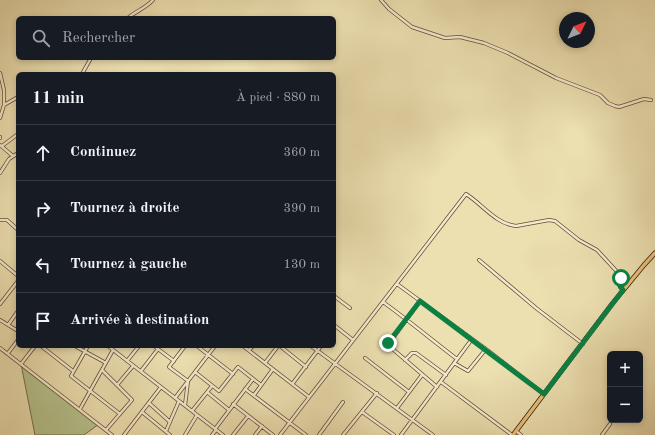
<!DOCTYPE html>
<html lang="fr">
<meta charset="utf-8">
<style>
:root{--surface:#171b24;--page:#242831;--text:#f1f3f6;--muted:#9ea1a6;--line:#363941}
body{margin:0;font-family:"Old Standard TT",serif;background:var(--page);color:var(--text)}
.controls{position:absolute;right:12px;bottom:12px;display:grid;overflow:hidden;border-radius:6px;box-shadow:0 2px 6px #0003}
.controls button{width:36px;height:36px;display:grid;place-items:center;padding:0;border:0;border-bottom:1px solid var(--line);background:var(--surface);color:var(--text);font:20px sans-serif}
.compass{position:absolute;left:559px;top:12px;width:36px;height:36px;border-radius:50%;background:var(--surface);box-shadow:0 2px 6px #0003;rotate:47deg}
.stop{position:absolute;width:12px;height:12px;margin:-9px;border:3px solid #0b8043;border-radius:50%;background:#fff}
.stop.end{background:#0b8043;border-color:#fff;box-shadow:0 1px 4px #0008}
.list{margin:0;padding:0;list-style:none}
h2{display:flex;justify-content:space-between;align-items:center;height:52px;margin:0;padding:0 16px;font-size:17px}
h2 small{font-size:13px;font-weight:400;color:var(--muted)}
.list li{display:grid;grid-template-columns:26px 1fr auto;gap:12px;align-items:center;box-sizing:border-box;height:56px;padding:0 16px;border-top:1px solid var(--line)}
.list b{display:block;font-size:15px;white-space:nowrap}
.list em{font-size:13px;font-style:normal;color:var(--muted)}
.icon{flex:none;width:22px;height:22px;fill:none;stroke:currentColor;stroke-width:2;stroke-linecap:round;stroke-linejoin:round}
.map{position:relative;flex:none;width:655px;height:435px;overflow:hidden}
.search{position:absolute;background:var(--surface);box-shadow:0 2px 6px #0003;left:16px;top:16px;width:320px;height:44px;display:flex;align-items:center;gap:10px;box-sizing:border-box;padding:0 14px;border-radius:6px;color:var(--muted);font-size:15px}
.panel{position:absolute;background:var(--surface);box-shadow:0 2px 6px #0003;left:16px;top:72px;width:320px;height:276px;border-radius:6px}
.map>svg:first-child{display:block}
</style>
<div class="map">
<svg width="655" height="435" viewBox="0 0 655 435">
<rect width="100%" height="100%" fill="#ecdfb0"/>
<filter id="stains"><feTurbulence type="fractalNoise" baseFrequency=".005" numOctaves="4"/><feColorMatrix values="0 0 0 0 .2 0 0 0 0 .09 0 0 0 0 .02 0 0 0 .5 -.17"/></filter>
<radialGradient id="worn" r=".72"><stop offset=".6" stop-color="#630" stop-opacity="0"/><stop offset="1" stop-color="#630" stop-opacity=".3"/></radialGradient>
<path fill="#b6c28d" stroke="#766e4d" d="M21,364l78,60 -15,11h-49z"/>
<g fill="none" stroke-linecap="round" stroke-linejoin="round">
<defs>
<path id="minor" d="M381,0l8,9 23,18 33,11 15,-1 24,6 24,10 48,25 44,17 8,8 7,3 4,1 25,-8 7,1
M128,18c8,-7 18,-10 25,-18
M0,73l4,17v15l-4,13
M82,74l9,-16
M4,105l14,-8
M0,137v1
M0,145l13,11
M2,146l16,-12
M0,173l9,-14 9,-6
M0,220h7l11,10
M479,260l57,48 47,36
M0,261l18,15
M397,284l89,65 58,45
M334,296l16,12
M420,301l-32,44 49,42
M383,302c25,18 49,38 74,57
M0,304l18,-23
M0,320l18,11
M8,325l10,-14
M334,325l19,15
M41,346l32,25
M75,346l31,17
M88,346l-17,30 49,38
M108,346l115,89
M154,346l20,15
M197,346l36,28
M243,346l66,51
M280,346l26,21
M311,346l122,89
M0,348l112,87
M249,350l4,-4
M8,353l10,-13
M365,358l44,34
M405,360l7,-7h4l30,22
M127,361l12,-15
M265,363l13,-17
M454,363l14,8 18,-22
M21,364l14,-18
M102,370l30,30 -26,30
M141,371l17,-22
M195,372l24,19 19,-24 23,18
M441,382l71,53
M293,383l28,-37
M117,385l16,-19
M245,389l61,46
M207,392l22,18
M254,395l19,-26
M175,398l40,-52
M149,403l21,19
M233,404l40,31
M185,405l3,-24 -19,-14 16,-21
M397,408l25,-33
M80,409l33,-59
M192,411l20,-25
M142,412l28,23
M362,412l32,23
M215,429l38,-50
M166,431l13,-30
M516,431l5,4
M124,435l37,-48
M185,435l12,-20
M212,435l4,-5
M233,435l15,-19
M255,435l7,-9
M280,435l186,-241c16,10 30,30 50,32l33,-6 6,1 24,19 18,10 24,26 -1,11 3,3
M319,435l24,-33
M343,435l34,-42
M401,435l71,-96
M602,435l8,-11"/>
<path id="major" d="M513,435l99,-131 32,-39 11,-12"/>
</defs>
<use href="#minor" stroke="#644c36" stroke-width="4"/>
<use href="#major" stroke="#361b0d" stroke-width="5"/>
<use href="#minor" stroke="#f3eacc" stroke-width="2.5"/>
<use href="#major" stroke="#e6c078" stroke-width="3.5"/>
</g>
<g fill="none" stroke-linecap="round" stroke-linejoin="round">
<path stroke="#0b8043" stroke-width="5" d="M388,343l32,-42 124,93 79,-104 -3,-4 1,-8"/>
</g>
<rect width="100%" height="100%" filter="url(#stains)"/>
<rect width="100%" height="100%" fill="url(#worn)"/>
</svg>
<div class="controls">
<button>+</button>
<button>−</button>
</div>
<svg class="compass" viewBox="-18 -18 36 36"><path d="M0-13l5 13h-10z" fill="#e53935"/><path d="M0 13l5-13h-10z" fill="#9ea1a6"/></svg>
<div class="stop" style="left:621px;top:278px"></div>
<div class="stop end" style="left:388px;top:343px"></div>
<div class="search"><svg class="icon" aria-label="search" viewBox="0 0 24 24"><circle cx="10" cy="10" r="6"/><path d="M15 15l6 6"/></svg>Rechercher</div>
<section class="panel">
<h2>11 min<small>À pied · 880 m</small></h2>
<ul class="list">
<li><svg class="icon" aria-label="ahead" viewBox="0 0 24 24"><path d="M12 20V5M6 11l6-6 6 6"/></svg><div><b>Continuez</b></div><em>360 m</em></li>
<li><svg class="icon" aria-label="right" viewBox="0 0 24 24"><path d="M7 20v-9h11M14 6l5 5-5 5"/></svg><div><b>Tournez à droite</b></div><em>390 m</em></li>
<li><svg class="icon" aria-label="left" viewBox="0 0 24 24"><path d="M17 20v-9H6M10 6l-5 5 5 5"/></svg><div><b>Tournez à gauche</b></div><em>130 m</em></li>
<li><svg class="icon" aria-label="arrive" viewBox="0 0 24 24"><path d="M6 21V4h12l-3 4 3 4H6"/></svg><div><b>Arrivée à destination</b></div></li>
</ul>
</section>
</div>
